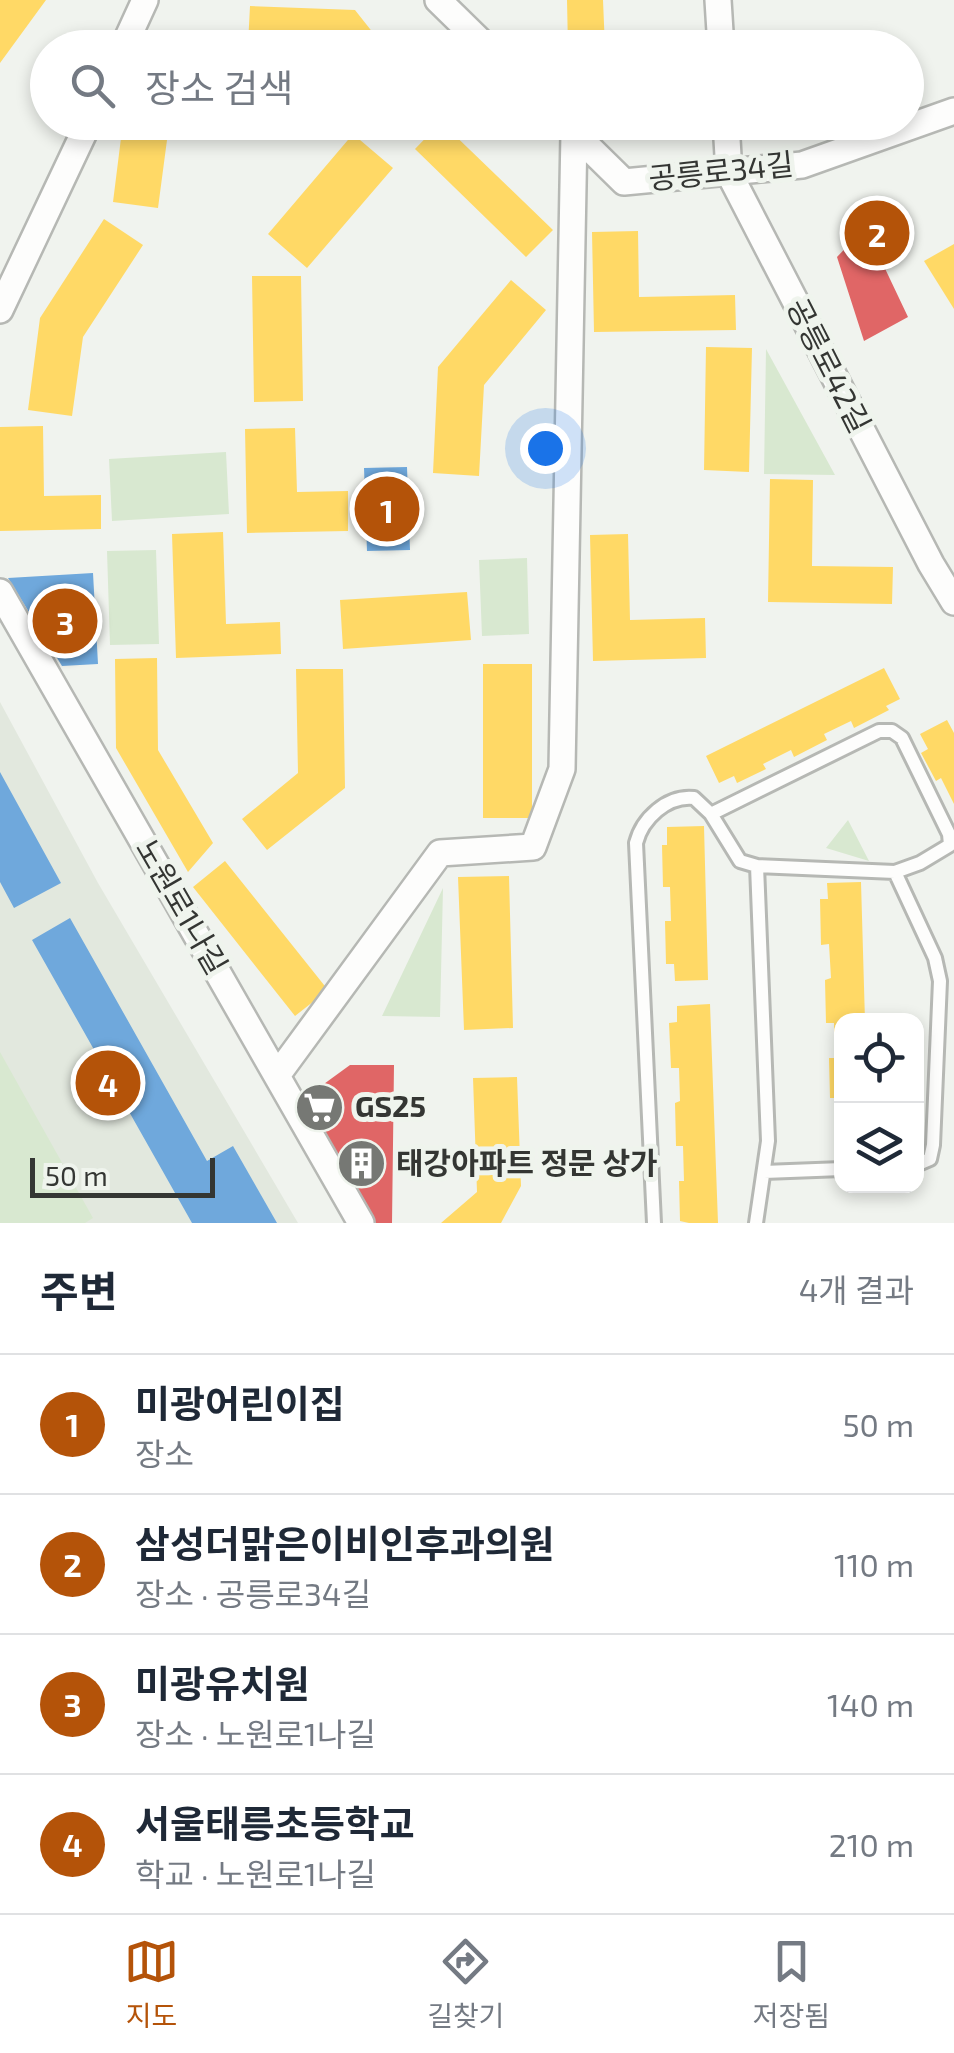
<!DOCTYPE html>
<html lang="ko">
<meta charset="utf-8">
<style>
:root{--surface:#fff;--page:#f2f2f3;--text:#1f2937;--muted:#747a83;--line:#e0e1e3;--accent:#b45309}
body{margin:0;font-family:"Exo 2","Noto Sans KR",sans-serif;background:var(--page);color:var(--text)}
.controls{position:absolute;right:30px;bottom:30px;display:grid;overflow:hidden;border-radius:20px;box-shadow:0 5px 15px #0003}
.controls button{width:90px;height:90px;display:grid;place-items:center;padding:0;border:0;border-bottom:2px solid var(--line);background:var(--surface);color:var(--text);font:50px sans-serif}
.scale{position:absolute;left:30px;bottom:25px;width:185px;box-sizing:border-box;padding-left:10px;border:5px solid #343633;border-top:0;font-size:28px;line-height:35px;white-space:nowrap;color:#343633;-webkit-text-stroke:8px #eff4ed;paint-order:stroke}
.you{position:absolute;left:545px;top:448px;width:35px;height:35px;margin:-25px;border:8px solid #fff;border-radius:50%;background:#1a73e8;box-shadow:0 0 0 15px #1a73e833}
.badge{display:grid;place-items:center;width:65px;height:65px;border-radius:50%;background:var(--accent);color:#fff;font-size:32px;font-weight:700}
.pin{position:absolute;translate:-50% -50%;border:5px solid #fff;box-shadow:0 2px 10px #0006}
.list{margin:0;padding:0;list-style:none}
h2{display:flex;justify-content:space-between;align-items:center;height:130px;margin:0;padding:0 40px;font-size:42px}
h2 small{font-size:32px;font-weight:400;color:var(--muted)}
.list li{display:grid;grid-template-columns:65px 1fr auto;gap:30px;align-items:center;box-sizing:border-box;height:140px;padding:0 40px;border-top:2px solid var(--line)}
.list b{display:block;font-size:38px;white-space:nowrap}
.list p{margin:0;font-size:32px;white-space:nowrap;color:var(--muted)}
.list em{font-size:32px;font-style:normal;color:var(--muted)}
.icon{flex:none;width:55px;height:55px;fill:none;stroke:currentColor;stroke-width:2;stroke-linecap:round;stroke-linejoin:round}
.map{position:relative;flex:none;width:954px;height:1223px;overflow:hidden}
.search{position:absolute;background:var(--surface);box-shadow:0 5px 15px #0003;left:30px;right:30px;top:30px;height:110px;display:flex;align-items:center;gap:25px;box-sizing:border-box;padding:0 35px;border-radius:55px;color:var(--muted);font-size:38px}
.sheet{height:690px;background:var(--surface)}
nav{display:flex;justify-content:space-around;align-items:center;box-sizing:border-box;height:140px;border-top:2px solid var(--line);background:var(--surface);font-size:28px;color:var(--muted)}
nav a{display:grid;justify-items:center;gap:5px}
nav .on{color:var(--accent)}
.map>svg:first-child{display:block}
</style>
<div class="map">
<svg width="954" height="1223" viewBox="0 0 954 1223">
<rect width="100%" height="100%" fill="#f0f3ee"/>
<path fill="#e2e8de" d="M0,702l98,181 200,340h-298z"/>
<path fill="#d8e8d0" d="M766,349l69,126 -71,-1z
M226,452l3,62 -117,7 -3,-62z
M156,550l3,94 -49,1 -3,-94z
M527,558l2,76 -47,2 -3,-76z
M848,820l21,41 -43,-13z
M443,888l-3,129 -58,-1z
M0,1052l93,166 -8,5h-85z"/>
<path fill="#ffd966" d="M0,0h46l-46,63z
M567,0h36l2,48h-37z
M250,6l105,4 30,38 -137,-3z
M197,36l13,12h-23z
M123,122h59l-15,18 -9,68 -45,-6z
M441,122l112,108 -27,27 -111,-108z
M353,134l40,34 -86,100 -39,-34z
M875,196l31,51 -34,18 -26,-49z
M104,219l39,26 -60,92 -11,79 -44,-6 12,-92z
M638,231l1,66 96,-2 1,35 -142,2 -2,-100z
M954,244v65l-30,-48z
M252,276h49l2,125 -49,1z
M511,280l35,30 -62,75 -5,91 -46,-3 5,-106z
M706,347l46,1 -3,124 -45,-2z
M43,426l1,70 57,-1v34l-101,2v-104z
M295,428l2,64 51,-1v40l-101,2 -2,-104z
M770,479l43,1 -1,86 81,1 -1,37 -124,-2z
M223,532l3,92 54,-2 1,32 -105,4 -4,-124z
M628,534l2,86 75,-2 1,40 -113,3 -3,-126z
M467,592l4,48 -128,9 -3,-49z
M157,658l1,92 55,93 -25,29 -72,-124 -1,-89z
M483,664h49v154h-49z
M884,668l16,31 -14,7 3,4 -35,18 -3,-7 -27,13 3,6 -33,17 -3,-7 -28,14 3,5 -29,14 -3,-7 -15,7 -13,-27z
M296,669h47l2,119 -78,62 -25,-31 56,-46z
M947,720l7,13v71l-13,-26 -5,3 -15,-28 7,-4 -8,-15z
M704,826l4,154 -33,1 -1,-17h-8l-1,-43h6l-1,-34h-7l-1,-42h5v-18z
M225,861l103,129 -33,26 -102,-129z
M509,876l4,152 -49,2 -6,-153z
M861,882l4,139h-23v77h-12l-1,-40h6l-1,-35h-8l-1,-43 6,-2 -2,-34 -8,1 -1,-46h8l-1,-16z
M710,1004l8,219h-29l-9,-2 -1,-40h5l-1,-35h-7l-1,-43 5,-2 -1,-33h-8l-2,-45 8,-1v-16z
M517,1077l4,109 -20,37h-60l36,-31 -4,-114z"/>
<path fill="#e06666" d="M857,236l15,29 8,-7 28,59 -44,24 -27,-84z
M350,1065h44l-2,158h-31l-66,-118z"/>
<path fill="#6fa8dc" d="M407,467l3,83 -43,1 -3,-83z
M93,573l5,91 -36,2 -54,-88z
M0,772l61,111 -47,25 -14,-26z
M70,918l137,243 26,-15 44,77h-85l-160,-283z"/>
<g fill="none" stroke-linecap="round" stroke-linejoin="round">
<defs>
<path id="service" d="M895,872l40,86 5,23 -7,164 -3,14 -14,6
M764,1172l78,-3
M654,1223l-18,-380c6,-24 31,-48 58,-45l17,16 29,47 17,5 138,6 25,-9 30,-18 -1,-11 -47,-96 -10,-7h-13l-168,83
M756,1223l12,-82 -11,-275"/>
<path id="minor" d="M438,0l49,48
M718,0l3,48
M123,48l22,-48
M726,122l3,51 202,391 23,38
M567,126l57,56 178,-17 152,-54
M0,310l89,-188
M0,592l361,631
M278,1074l162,-221 93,-6 29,-78 12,-636"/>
</defs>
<use href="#service" stroke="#b6b8b4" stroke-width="18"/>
<use href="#minor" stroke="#b6b8b4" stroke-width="30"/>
<use href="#service" stroke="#fdfdfc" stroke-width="12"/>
<use href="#minor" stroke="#fdfdfc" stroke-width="25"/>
</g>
<defs>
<symbol id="supermarket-disc" viewBox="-11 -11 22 22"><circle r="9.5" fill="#767874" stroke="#eff4ed"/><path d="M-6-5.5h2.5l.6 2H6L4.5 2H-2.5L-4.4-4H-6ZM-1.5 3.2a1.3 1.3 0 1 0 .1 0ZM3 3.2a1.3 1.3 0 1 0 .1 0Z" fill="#fff"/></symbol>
<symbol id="building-disc" viewBox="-11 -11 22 22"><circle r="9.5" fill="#767874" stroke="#eff4ed"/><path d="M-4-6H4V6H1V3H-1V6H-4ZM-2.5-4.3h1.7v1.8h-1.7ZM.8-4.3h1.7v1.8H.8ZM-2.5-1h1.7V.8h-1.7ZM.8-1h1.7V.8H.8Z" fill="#fff"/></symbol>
</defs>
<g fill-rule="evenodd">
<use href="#supermarket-disc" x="292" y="1080" width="55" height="55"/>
<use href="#building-disc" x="334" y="1136" width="55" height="55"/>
</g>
<g text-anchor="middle" stroke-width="10" stroke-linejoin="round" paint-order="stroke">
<g font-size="30" fill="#343633" stroke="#eff4ed">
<text transform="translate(721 172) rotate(-6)" y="10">공릉로34길</text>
<text transform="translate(828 366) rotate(63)" y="10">공릉로42길</text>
<text transform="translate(181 907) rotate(60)" y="10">노원로1나길</text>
</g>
<g font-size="30" font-weight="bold" fill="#343633" stroke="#eff4ed" text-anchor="start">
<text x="355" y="1117">GS25</text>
<text x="396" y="1174">태강아파트 정문 상가</text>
</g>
</g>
</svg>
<div class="controls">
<button><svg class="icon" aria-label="locate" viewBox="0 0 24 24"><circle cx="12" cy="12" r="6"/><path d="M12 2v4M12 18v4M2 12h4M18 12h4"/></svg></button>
<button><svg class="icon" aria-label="layers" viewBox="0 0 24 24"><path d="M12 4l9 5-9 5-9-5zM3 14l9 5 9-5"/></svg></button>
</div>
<div class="scale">50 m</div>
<div class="you"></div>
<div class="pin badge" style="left:387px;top:509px">1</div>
<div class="pin badge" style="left:877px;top:233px">2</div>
<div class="pin badge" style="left:65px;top:621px">3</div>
<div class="pin badge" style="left:108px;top:1083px">4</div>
<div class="search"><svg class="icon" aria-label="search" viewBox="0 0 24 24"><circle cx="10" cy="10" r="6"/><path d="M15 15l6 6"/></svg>장소 검색</div>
</div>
<section class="sheet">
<h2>주변<small>4개 결과</small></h2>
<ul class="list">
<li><span class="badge">1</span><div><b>미광어린이집</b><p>장소</p></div><em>50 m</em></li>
<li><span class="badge">2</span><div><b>삼성더맑은이비인후과의원</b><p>장소 · 공릉로34길</p></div><em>110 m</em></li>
<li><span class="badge">3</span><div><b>미광유치원</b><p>장소 · 노원로1나길</p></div><em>140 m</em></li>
<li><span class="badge">4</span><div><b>서울태릉초등학교</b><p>학교 · 노원로1나길</p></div><em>210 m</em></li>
</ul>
</section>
<nav>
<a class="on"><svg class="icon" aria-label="map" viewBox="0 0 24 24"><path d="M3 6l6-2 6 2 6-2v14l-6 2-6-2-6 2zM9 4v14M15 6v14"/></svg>지도</a>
<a><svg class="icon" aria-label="directions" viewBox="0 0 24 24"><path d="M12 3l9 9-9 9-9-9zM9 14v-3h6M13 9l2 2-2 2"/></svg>길찾기</a>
<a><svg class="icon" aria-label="saved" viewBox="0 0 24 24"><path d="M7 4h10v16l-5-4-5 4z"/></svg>저장됨</a>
</nav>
